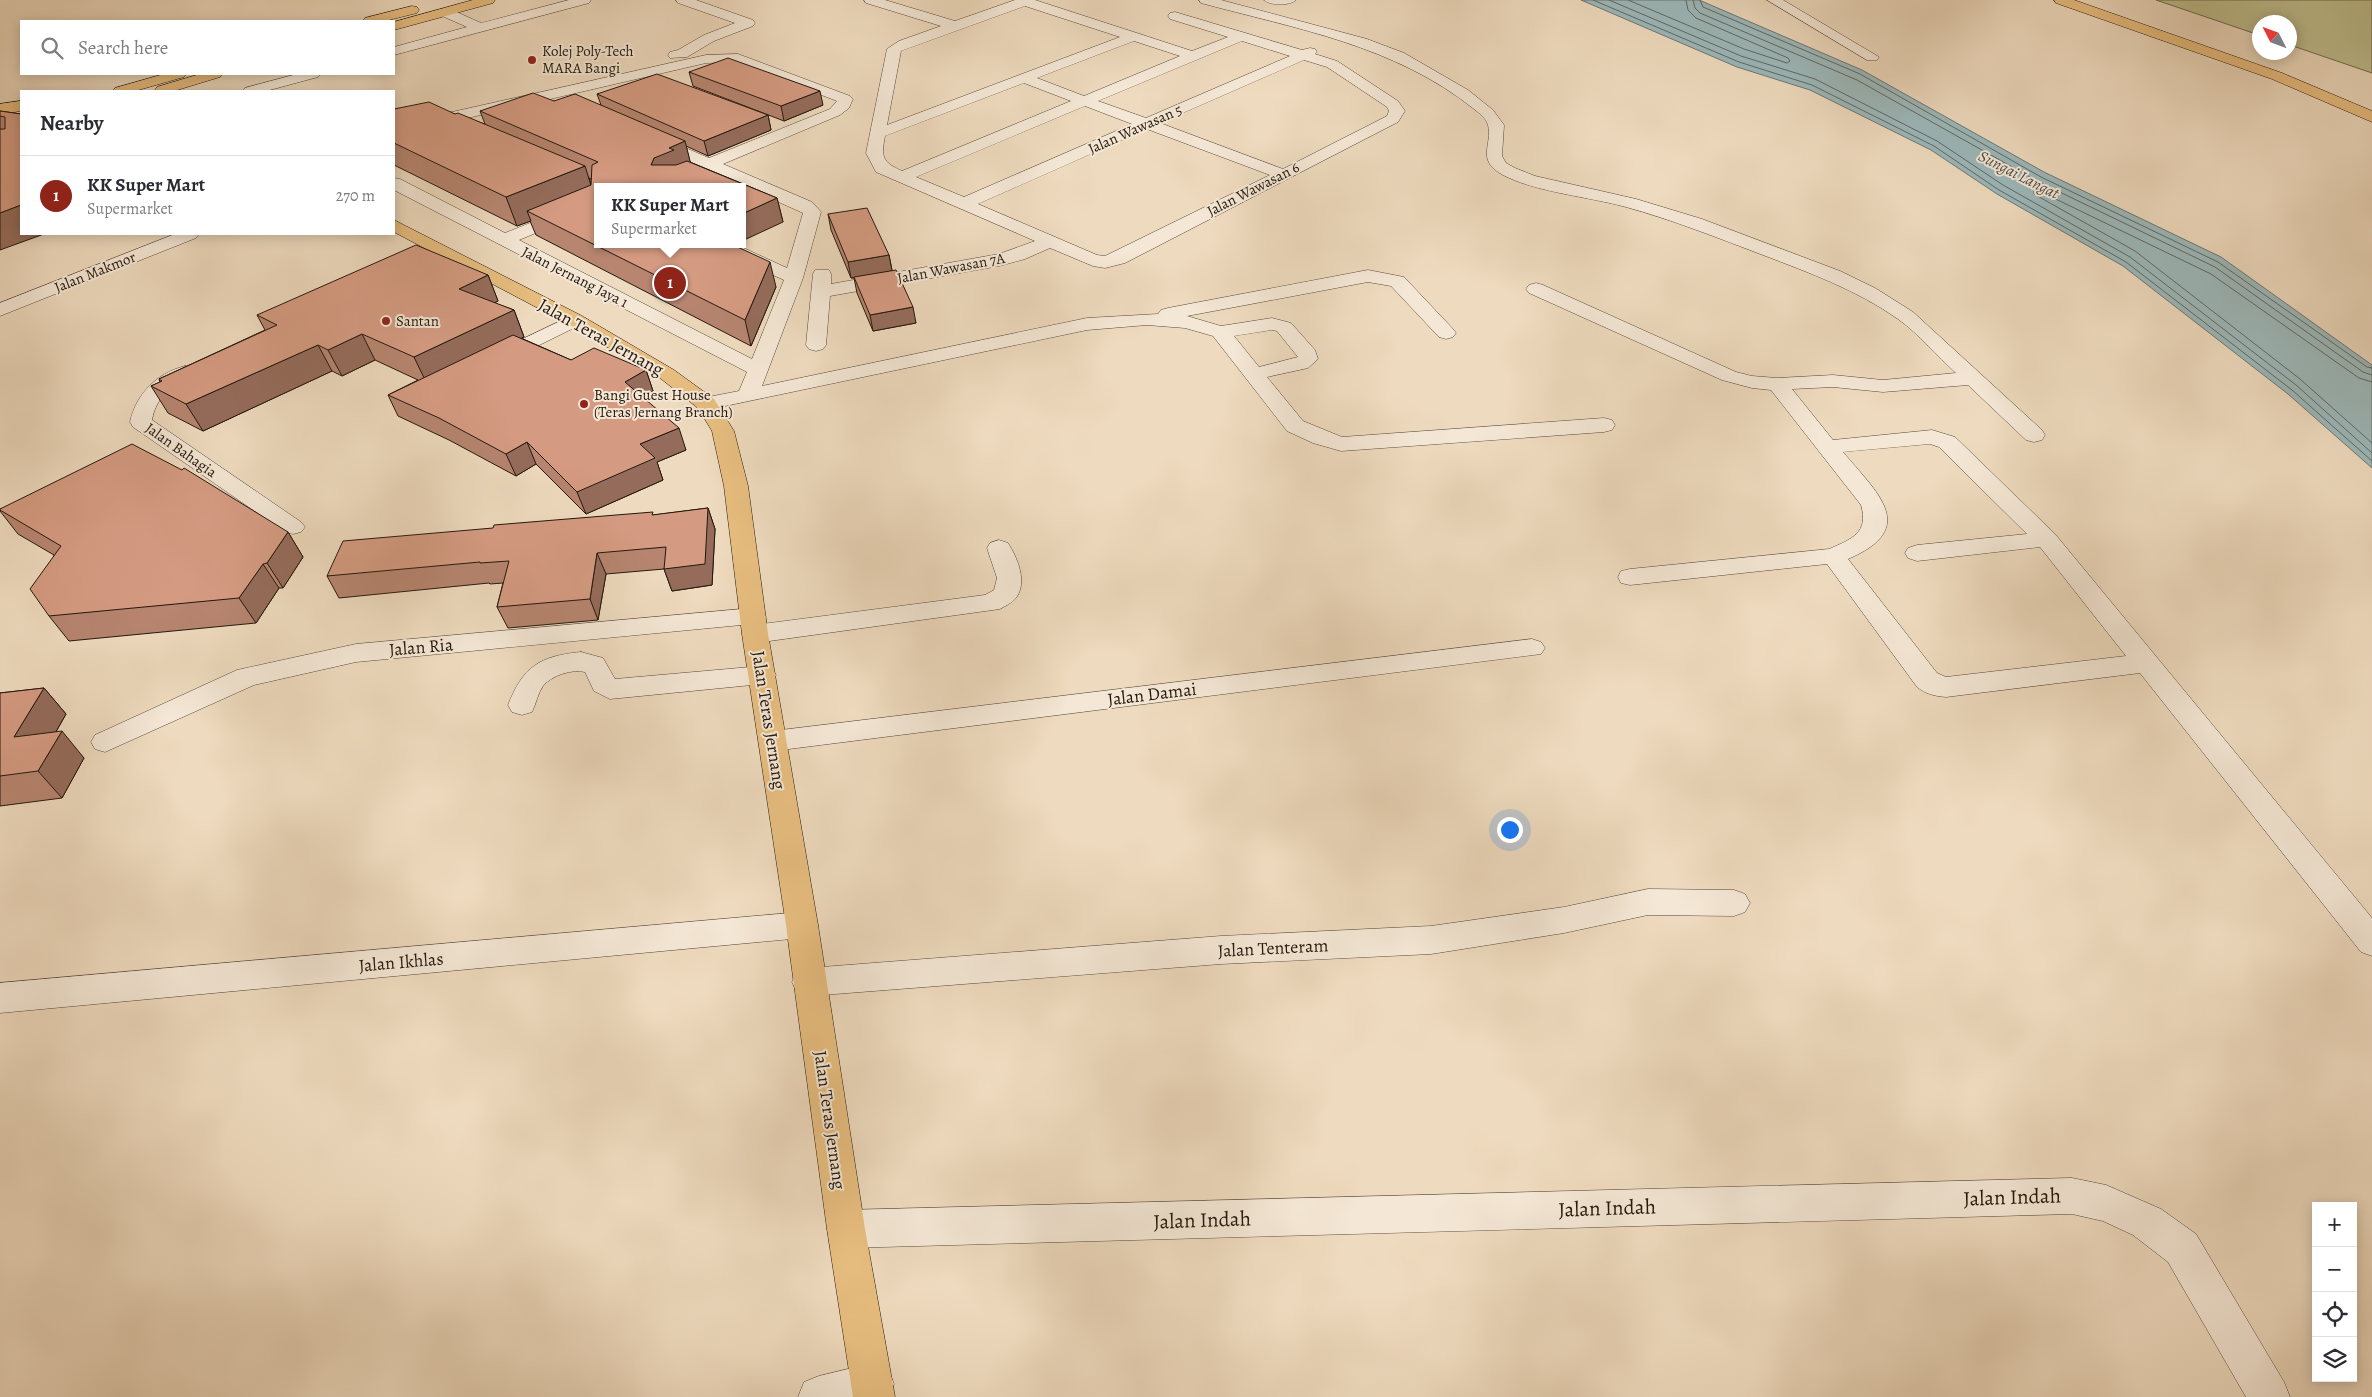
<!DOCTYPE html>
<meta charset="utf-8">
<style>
:root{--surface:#fff;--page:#f2f2f3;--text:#2b2b33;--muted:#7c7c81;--line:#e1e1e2;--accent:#8f2418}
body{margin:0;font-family:Alegreya,serif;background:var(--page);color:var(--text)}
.controls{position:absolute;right:15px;bottom:15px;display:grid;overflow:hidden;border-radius:0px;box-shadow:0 2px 12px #0003}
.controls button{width:45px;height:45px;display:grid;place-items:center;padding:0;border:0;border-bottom:1px solid var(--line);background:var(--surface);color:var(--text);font:25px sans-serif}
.compass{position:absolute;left:2252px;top:15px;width:45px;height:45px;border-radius:50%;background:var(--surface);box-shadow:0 2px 12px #0003;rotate:312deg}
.you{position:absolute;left:1509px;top:829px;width:18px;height:18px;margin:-12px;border:4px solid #fff;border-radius:50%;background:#1a73e8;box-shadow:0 0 0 8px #1a73e833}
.badge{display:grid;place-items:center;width:32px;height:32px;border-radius:50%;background:var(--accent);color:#fff;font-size:16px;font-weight:700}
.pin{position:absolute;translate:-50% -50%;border:2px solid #fff;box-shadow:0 1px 5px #0006}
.popup{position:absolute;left:594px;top:183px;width:152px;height:65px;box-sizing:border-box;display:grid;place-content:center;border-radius:0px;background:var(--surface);filter:drop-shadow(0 1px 4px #0005);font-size:16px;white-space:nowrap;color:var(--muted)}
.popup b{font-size:19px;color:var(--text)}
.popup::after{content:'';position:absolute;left:50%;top:100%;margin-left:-10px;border:10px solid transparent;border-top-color:var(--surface)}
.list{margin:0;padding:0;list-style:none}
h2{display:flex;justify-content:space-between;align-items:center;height:65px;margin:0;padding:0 20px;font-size:21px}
h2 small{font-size:16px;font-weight:400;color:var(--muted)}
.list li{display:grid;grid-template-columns:32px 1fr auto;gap:15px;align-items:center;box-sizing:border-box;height:80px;padding:0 20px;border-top:1px solid var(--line)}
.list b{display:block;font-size:19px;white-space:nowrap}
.list p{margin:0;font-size:16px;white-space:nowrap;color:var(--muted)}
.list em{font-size:16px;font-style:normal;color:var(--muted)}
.icon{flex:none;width:28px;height:28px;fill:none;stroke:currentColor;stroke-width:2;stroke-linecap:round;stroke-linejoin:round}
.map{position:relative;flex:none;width:2372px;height:1397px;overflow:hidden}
.search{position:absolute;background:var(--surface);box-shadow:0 2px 12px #0003;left:20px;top:20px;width:375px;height:55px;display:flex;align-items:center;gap:12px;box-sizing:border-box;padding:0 18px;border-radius:0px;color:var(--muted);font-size:19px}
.panel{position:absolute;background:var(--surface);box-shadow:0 2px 12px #0003;left:20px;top:90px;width:375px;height:145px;border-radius:0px}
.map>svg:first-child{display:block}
</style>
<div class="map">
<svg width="2372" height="1397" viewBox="0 0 2372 1397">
<rect width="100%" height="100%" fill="#eedabe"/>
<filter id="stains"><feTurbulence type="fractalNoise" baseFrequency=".004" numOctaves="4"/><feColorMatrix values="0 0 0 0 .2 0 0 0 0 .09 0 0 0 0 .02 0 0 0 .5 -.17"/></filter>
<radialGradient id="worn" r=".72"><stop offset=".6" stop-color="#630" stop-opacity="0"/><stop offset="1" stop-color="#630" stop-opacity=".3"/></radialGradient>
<path fill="#bebe8e" stroke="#706b4e" d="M2156,0h216v73l-82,-28v-23h-30l-1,13z"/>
<path fill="#9cb8ba" stroke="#6c7875" d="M1581,0h118l163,70 182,102 177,85 151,108v103l-84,-74 -165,-128 -126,-72 -66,-44 -121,-60 -73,-23z"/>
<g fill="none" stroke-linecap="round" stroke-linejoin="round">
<path stroke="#606864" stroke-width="1" d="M1593,0l146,62 73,23 122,61 65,44 127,72 166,128 80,71
M1609,0l132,56 74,23 122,62 66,44 127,72 166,128 76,68
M1628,0l116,49 43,14 3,-2 -2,-3 -92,-40 -8,-8 -2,-10
M1693,0l2,8 5,5 157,67 182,102 176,85 148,105 9,3
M1700,0l3,7 157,67 181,103 177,85 149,105 5,1
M2372,382l-13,-4 -148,-104 -174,-84 -3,1v3l101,57 165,128 72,64"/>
<defs>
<path id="minor" d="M569,0h22l-2,3 -195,52v-8l73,-20 -27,-12 -2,-3 2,-3h10l31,14z
M676,0h20l57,20 2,3 -2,3 -39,15 -27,16 -17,1 -2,-3 2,-3 8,-2 26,-15 31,-12 -57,-20z
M864,0h21l70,21 60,-21h20l157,51 36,-14 -58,-18 -2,-3 2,-3 5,-1 127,38 8,-2 5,1 2,3 -2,2 22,7 61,40 7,10 -7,11 -273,141 -20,5 -12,-2 -43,-18 -25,11 -26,7 -169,30 -4,49 -3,4 -7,2 -7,-2 -3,-4 7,-71 2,-4h14l2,4v10l168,-30 36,-13 -159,-69 -10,-19 21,-104 12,-8 42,-15 -75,-23zM1025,6l95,31 -233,88 14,-74zM1134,41l46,15 -96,40 -47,-18zM1242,41l48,15 -144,62 -48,-17zM1304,60l23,7 60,40 2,4 -2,5 -104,53 -123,-46zM1024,83l47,18 -169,70c-20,-9 -21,-14 -17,-35zM1085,106l47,18 -168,73 -48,-20zM1147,129l123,46 -165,81 -8,-1 -119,-51z
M1199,0h22l146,39 37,14 64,37 25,20 11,15 -2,31 4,7 9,5 20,8 101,23 66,20 138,52 35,17 38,24 129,118 3,5 -3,5 -8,2 -8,-2 -58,-55 -85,7 -50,-5 -41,2 41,51 99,-10 23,7 100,97 317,384v38l-11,-4 -221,-279 -194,24c-12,-1 -20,-3 -29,-10l-90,-123 -197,21 -9,-2 -3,-6 3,-6 9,-2 199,-20c23,-10 40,-16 32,-44l-90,-115 -19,-2 -30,-8 -193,-87 -3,-4 3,-4 7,-2 7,2 193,87 16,4 25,2 56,-3 50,5 73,-7c-19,-17 -37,-39 -58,-54 -41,-29 -88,-46 -135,-64 -45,-17 -90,-35 -137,-48 -36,-10 -91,-15 -123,-32 -28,-15 -10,-30 -15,-50 -2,-7 -9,-12 -14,-16 -80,-64 -177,-80 -273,-106zM1930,444l9,3 88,87 -110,11 -9,3 -3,5 3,5 9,3 123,-14 86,109 -180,21 -9,-4 -89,-114c73,-31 28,-67 -5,-107z
M1264,0h32c-6,6 -26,6 -32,0z
M1767,0h16l96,57 -2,3h-10z
M738,54l112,42 3,3 -4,9 -9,7 -117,49 89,38 9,10 -18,66 -41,108 325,-68 71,-4 3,-4 7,-2 200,-38 36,7 49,52 3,4 -3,4 -7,2 -7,-2 -48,-51 -23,-4 -181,34 34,10 51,-8 19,5 24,27 3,9 -10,9 -41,9 36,44 39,16 262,-19 8,2 3,5 -3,5 -8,2 -263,19 -28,-8 -26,-12 -74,-95 -28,-8 -38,-3 -60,5 -381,80 -8,-1 -3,-5 3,-5 41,-8 8,-19 -353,-182v-12l6,1 105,54 93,-37v11l-79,33 233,119 32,-79 -71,-32 -3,-4h25l52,24 16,-55 -155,-70 -2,-3 2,-3h12l49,21 121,-49 7,-8 -101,-39 -30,1 -312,72v-10l312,-70zM1272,330l5,1 21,26 -39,10 -25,-31z
M297,74h23l-2,3 -52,14h-23l2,-3z
M175,234h24l-3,4 -196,78v-13z
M575,314l7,2 3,4 -3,4 -79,39 -7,2 -7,-2 -3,-4 3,-4z
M185,366l7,2 3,4 -3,4c-21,13 -35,18 -40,44l149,102 4,5 -4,5 -8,2 -8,-2 -152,-105 -3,-5c6,-28 27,-49 55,-56z
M999,540l9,3c9,14 20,39 8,55 -4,5 -11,8 -16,11l-245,34 -9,-3 -4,-6 4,-6 9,-3 230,-30 9,-5 3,-12 -10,-30 3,-5z
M753,608l9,3 4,6 -4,6 -406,39 -102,23 -149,67 -10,-3 -4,-7 4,-7 142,-65 119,-26z
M1532,639l9,3 4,6 -4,6 -768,97 -10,-3 -4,-7 4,-7 10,-3z
M581,652l22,6 12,21 147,-13 10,2 4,7 -4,7 -10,2 -152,15 -16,-8 -9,-19c-13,-3 -33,3 -42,14 -5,7 -7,18 -11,26l-10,3 -10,-3 -4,-7c15,-38 31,-49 73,-53z
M1648,889l86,1 11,4 5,9 -5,9 -11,4 -86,-1 -84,18 -133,21 -210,10 -412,32 -12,-4 -5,-10 5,-10 12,-4 412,-32 210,-10 133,-19z
M802,912l11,4 5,9 -5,9 -11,4 -802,75v-30z
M2072,1178l34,7 55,24 35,25 88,148 6,15h-44l-78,-135 -35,-27 -30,-14 -31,-7 -1226,34 -14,-6 -5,-13 5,-13 14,-6z
M873,1363l15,6 6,15 -6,13h-90l6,-15 15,-6z"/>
<path id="major" d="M473,0h22l-2,3 -99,27v-8z
M2054,0h20l208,73 90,38v11l-100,-43 -216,-76z
M412,6l5,1 2,3 -2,3 -32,8h-22l2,-3z
M164,74h22l-2,3 -49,14h-22l2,-3z
M200,74h22l-2,3 -46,14 -19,-1 2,-3z
M21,101v10l-21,3v-10z
M394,220l188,96 92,54 40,29 20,32 14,55 20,148 50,291 47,304 30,168h-42l-26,-168 -41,-304 -44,-291 -18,-148 -12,-55 -14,-23 -38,-30 -92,-54 -174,-92z"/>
</defs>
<use href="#minor" stroke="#564839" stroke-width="1"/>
<use href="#major" stroke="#23180d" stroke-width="1"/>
<use href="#minor" fill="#f4e7d5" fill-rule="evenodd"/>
<use href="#major" fill="#e7bd7f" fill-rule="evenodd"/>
</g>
<path fill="#b78570" stroke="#23180d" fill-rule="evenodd" d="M689,72l134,33 -39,16 -91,-35z
M597,94l171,21 3,15 -63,26 -22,-10 4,16 87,36 6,24 -41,-35h-144l178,100 -25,59 -215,-111 -6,-14 -13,5 -123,-61v-56l61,5 30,10 -5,-13 74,-10 47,4zM589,178l2,1v6z
M0,111l21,3 -21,136z
M828,214l61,41 3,15 24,53 -43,8 -16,-38 -3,-15h-3l-20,-48z
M488,275l10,26 -4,2 20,7 10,27 -3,1 50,22 75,10 7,21 -10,6 43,53 -29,12 6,18 -77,34 -50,-50 -20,12 -67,-36 -51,-24 -10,-21 30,-15 -43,-20 -33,16 -10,-5 -129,60 -35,-18 -17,-27 9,-4 -1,-3 106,-49 -8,-15z
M708,508l7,21 -3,56 -40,6 -8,-22 -58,5 -8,46 -90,8 -11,-21 6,-24 -13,1 -1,-1 -150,15 -12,-22 327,-61z
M0,509l288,23 15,25 -20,31h-4l-23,35 -187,18 -20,-25 5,-61 -36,-21 -18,-23z
M44,688l22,26 -10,18 28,26 -22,40 -62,8v-113z"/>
<path fill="#956c5b" stroke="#23180d" d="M820,91l3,14 -39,16 -3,-15z
M768,115l3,15 -63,26 -4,-15z
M685,141l6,24 -33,22 -7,-22 3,-7 15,-10z
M585,166l9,29 -67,16 4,10 -14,5 -11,-29z
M777,198l6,24 -41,19v-27z
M21,205v29h23l-44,16v-37z
M889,255l3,16 -41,7 -3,-16z
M770,262l6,25 -25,59 -6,-26z
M488,275l10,26 -29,14 -10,-26z
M913,307l3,16 -43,8 -3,-16z
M514,310l10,27 -97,47 -13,-27z
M362,334l13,26 -33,16 -14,-26z
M318,345l14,26 -129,60 -17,-27z
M646,370l7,21 -20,12 -8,-21z
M679,428l7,22 -29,12 6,18 -77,34 -9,-22 63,-48z
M527,442l9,22 -20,12 -10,-22z
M708,508l7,21 -3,56 -40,6 -8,-22z
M288,532l15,25 -20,31 -16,-25z
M597,553l9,21 -8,46 -8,-21z
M263,564l16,24 -23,35 -17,-25z
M44,688l22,26 -28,49 -24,-26z
M62,731l22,27 -22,40 -24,-27z"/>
<path fill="#d59b82" stroke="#23180d" d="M728,58l92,33 -39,15 -92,-34z
M657,74l111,41 -64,26 -107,-47z
M533,93l21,8 21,-7 110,47 -16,7 5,2 -20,8 -3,7h25l11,-4 90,37 -35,16v-27h-144v57h133l39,18 -25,58 -218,-109 64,-26 1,-20 6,-3 -118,-51z
M429,102l26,12 3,-1 127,53 -79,31 -112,-54v-34z
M0,111l21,3v91l-21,8v-84h5v-12l-5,-1z
M867,208l22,47 -41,7 -20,-48z
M416,245l72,30 -29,14 55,21 -100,47 -52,-23 -34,16 -10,-5 -132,59 -35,-18 11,-5 -3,-2 118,-54 -20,-10z
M896,270l17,37 -43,8 -16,-38z
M513,335l58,25 23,-12 52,22 -21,12 54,46 -39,16 15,14 -78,34 -50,-50 -21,12 -67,-36 -51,-23z
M132,444l50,26 2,-2 104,64 -21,31 -4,1 -24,34 -190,18 -19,-27 31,-43 -61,-36v-1z
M708,508l-3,56 -41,5 2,-22 -69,6 -7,46 -93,8 12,-46 -29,2v-1l-153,14 16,-35 150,-13 1,-3 159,-13 -1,3z
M44,688l-30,49 48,-6 -24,40 -38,5v-83z"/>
<g fill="#8f2418" stroke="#f4e7d5" stroke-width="2">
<circle cx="532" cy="60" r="5"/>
<circle cx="386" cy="321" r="5"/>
<circle cx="584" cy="404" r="5"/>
</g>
<g text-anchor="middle" stroke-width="4" stroke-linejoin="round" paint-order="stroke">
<g font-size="15" fill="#23180d" stroke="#f4e7d5" text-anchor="start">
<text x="542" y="56">Kolej Poly-Tech<tspan x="542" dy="17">MARA Bangi</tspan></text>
<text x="396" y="326">Santan</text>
<text x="594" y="400">Bangi Guest House<tspan x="594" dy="17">(Teras Jernang Branch)</tspan></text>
</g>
<g font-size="15" fill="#23180d" stroke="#f4e7d5">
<text transform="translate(1135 129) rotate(-24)" y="5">Jalan Wawasan 5</text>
<text transform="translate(1253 189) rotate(-27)" y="5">Jalan Wawasan 6</text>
<text transform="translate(951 268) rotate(-11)" y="5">Jalan Wawasan 7A</text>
<text transform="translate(95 272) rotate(-22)" y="5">Jalan Makmor</text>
<text transform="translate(575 277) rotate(27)" y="5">Jalan Jernang Jaya 1</text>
<text transform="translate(181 450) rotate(35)" y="5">Jalan Bahagia</text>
</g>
<g font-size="16" font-style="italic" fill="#4d504a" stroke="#f4e7d5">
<text transform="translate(2019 174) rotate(27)" y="6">Sungai Langat</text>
</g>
<g font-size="18" fill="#23180d" stroke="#f4e7d5">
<text transform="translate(601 337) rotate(29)" y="6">Jalan Teras Jernang</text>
<text transform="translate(421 647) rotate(-5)" y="6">Jalan Ria</text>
<text transform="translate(1152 694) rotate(-7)" y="6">Jalan Damai</text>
<text transform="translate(769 720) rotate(81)" y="6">Jalan Teras Jernang</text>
<text transform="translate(1273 948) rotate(-3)" y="6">Jalan Tenteram</text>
<text transform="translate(401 962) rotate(-5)" y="6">Jalan Ikhlas</text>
<text transform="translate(830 1120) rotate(82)" y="6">Jalan Teras Jernang</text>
</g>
<g font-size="21" fill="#23180d" stroke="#f4e7d5">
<text transform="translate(2012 1197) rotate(-2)" y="7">Jalan Indah</text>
<text transform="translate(1607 1208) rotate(-2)" y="7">Jalan Indah</text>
<text transform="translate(1202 1220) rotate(-2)" y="7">Jalan Indah</text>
</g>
</g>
<rect width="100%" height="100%" filter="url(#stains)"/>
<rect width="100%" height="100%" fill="url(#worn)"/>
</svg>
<div class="controls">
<button>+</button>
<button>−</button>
<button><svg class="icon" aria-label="locate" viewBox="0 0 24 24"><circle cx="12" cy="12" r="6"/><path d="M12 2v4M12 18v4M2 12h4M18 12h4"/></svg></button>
<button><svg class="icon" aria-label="layers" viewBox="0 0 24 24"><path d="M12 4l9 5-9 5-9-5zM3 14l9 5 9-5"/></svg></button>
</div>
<svg class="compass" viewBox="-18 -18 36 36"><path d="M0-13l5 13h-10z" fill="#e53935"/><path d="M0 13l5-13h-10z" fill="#7c7c81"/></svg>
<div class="you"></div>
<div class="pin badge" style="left:670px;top:283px">1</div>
<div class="popup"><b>KK Super Mart</b>Supermarket</div>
<div class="search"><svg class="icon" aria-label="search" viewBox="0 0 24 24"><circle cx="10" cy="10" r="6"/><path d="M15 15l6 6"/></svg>Search here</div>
<section class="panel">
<h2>Nearby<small></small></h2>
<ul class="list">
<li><span class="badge">1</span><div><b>KK Super Mart</b><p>Supermarket</p></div><em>270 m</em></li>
</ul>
</section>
</div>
